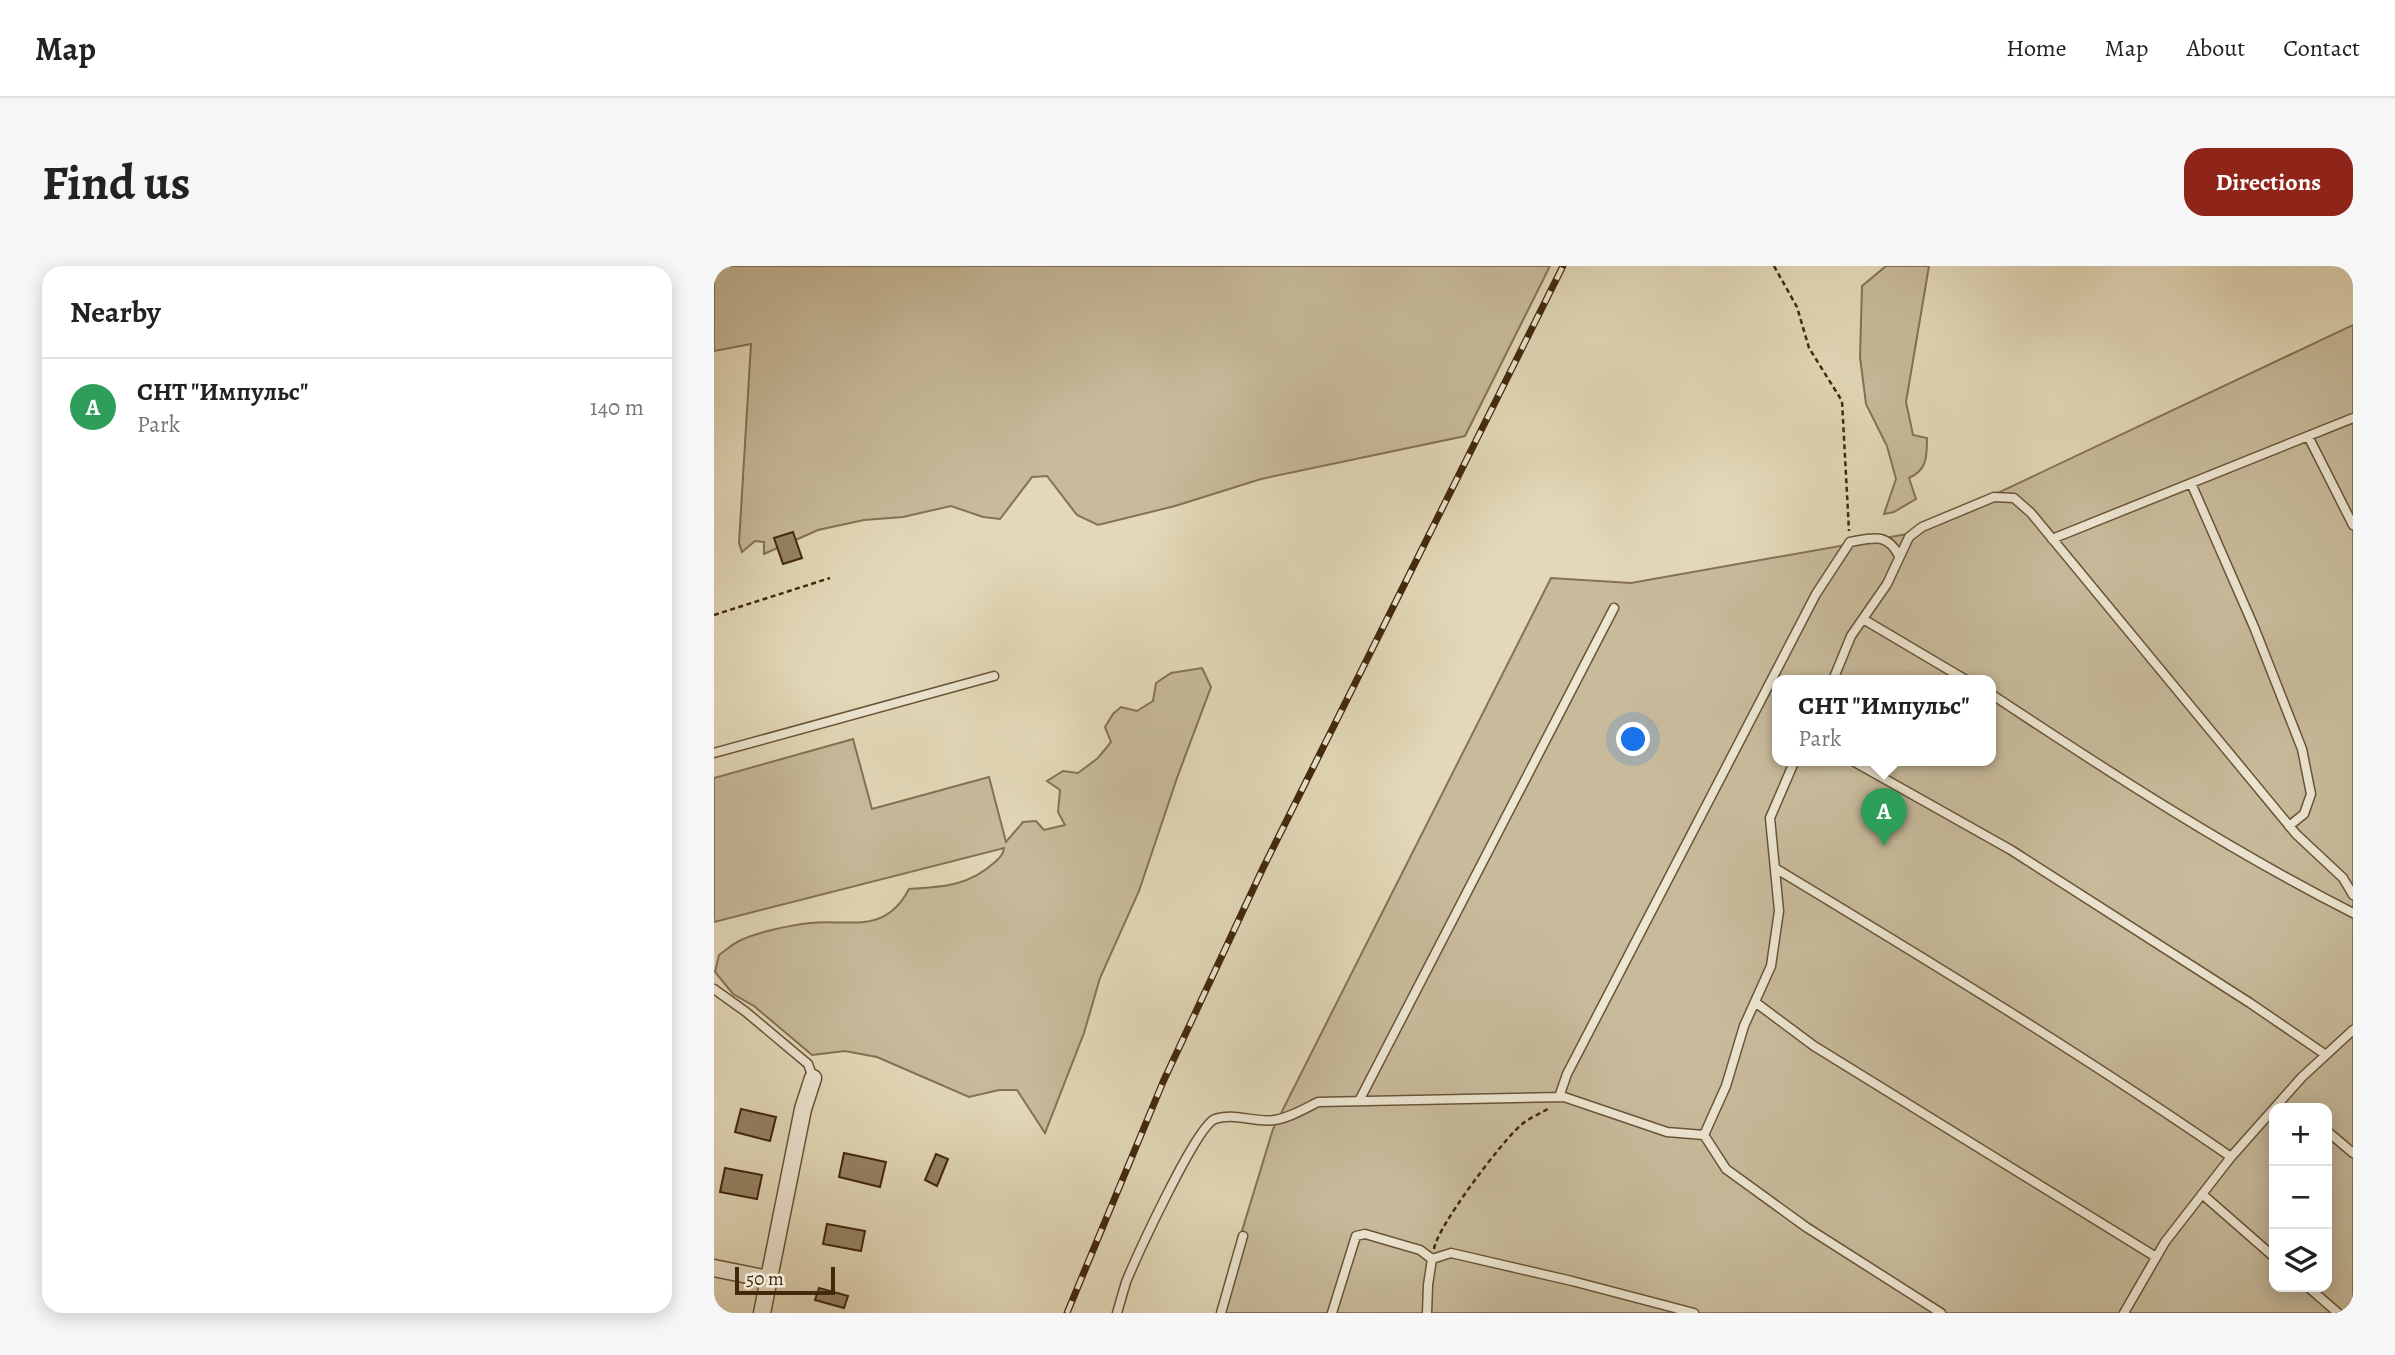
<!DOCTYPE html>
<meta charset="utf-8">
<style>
:root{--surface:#fff;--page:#f6f6f6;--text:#222;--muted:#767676;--line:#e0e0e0;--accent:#8f2418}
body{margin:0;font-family:Alegreya,serif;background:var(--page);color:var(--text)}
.controls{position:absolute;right:21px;bottom:21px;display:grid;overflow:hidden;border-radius:14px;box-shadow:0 4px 18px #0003}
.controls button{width:63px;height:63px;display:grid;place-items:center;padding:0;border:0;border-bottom:2px solid var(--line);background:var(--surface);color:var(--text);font:35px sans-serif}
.scale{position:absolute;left:21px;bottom:18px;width:100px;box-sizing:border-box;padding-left:7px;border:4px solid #42280c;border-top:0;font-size:19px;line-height:24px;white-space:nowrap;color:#42280c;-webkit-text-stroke:5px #ede6d2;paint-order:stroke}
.you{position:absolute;left:920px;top:474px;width:24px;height:24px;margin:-18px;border:5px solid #fff;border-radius:50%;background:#1a73e8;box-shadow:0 0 0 10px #1a73e833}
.badge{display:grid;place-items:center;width:46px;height:46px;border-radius:50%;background:var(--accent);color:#fff;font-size:23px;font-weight:700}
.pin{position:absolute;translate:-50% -58px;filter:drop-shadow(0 2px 4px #0008)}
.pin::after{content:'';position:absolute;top:37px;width:24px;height:21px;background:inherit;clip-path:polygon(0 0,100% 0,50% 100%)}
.popup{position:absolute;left:1058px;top:409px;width:224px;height:91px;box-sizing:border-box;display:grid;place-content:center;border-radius:14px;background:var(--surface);filter:drop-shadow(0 2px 5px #0005);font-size:23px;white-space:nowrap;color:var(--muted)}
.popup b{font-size:26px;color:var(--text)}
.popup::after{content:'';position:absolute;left:50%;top:100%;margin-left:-14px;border:14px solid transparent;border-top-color:var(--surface)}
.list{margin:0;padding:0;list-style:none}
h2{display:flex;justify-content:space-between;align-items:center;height:91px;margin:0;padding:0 28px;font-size:30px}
h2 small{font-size:23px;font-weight:400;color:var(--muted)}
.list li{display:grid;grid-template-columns:46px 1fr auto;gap:21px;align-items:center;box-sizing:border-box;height:98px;padding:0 28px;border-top:2px solid var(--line)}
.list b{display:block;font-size:26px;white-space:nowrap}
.list p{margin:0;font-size:23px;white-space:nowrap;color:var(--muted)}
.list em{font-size:23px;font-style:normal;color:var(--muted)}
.icon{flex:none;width:38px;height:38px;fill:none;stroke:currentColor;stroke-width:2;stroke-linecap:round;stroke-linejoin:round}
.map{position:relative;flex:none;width:1639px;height:1047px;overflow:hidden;border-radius:21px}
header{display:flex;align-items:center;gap:42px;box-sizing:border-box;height:98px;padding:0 35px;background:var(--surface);border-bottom:2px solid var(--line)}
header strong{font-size:33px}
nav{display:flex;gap:38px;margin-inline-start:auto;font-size:24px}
.intro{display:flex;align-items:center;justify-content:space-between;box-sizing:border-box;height:168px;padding:0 42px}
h1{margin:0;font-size:49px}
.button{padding:18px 32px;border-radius:21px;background:var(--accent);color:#fff;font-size:24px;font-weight:700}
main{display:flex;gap:42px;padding:0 42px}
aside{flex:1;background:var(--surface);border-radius:21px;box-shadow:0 4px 18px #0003}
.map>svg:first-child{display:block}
</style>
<header>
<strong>Map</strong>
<nav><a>Home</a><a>Map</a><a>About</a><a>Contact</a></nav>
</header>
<div class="intro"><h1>Find us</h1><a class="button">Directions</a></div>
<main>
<aside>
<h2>Nearby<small></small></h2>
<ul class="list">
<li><span class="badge" style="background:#2e9e5b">A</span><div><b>СНТ &quot;Импульс&quot;</b><p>Park</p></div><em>140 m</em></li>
</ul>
</aside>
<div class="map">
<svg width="1639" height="1047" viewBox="0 0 1639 1047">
<rect width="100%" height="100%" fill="#e3d9b9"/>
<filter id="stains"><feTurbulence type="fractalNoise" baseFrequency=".00286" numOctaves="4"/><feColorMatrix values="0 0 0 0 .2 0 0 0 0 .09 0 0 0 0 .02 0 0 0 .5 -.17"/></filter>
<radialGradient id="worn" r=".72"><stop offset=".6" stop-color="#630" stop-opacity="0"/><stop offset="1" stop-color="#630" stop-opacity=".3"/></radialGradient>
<path fill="#c8bb9c" stroke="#857254" stroke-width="2" fill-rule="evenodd" d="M0,0h836l-85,170 -204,43 -86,27 -77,19 -21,-10 -30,-39 -15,1 -32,42 -17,-2 -32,-11 -48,11 -39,3 -46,10 -54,24v-12l-9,-1 -13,11 -3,-9 12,-199 -37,7z
M1172,0h43l-23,136 7,33 14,3c0,19 0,32 -18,40l7,21 -22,13 -10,2 12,-35 -9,-33 -21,-42 -6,-47 2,-71z
M1639,59v988h-1136l56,-184 278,-551 80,5 282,-50zM1063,414h214v80h-214zM1560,842h53v179h-53z
M488,402l9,19 -34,91 -38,113 -39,87 -16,55 -39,100 -28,-43h-18l-30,7 -92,-40 -32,-6 -33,4 -58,-49 -21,-12 -18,-22 4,-17c7,-5 15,-12 22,-15 17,-8 50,-15 69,-17 40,-4 75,12 99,-34 34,-2 60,-3 86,-27 5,-5 8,-7 9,-14l-290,74v-144l139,-39 19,70 117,-32 17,65 17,-20 13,-1 8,9 21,-5 -7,-13 2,-22 -13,-9 16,-10 15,2 20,-15 13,-16 -6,-15 8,-13 8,-7 16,4 16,-10 3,-18 15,-10z"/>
<path fill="#968466" stroke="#42280c" stroke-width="2" d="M79,266l9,26 -19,6 -9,-26z
M27,843l35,8 -6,24 -35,-9z
M130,887l42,9 -6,25 -41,-10z
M222,888l12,5 -11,27 -12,-6z
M11,902l37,7 -5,24 -37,-7z
M113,958l38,7 -4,20 -38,-7z
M105,1022l29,8 -4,12 -29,-8z"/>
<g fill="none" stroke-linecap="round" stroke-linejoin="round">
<defs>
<path id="lane" d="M1594,170l45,89
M1477,217l63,144 48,122 9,45 -7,20 -15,12
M1338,273l301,-121
M1149,353l103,61
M1119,414l18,-44 36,-52 22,-47 13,-10 72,-30 20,1 17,15 265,321 47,44 10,17
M1277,428c118,78 236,155 362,219
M0,487l280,-77
M1137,494l160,90 239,153 76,52
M1061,602c154,93 308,187 456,289
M0,723l32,23 62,52 5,14
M1041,736l59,44 342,211
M845,831l8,-23 249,-480 34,-52c22,-4 37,-10 49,14
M645,835l255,-493
M1613,865l26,22
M990,869l22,-49 18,-60 27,-60 8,-55 -9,-93 25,-58
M1488,928l72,63
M1594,1021l30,26
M403,1047c3,-10 6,-21 9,-31 10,-24 70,-156 89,-163 18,-7 40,4 59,1 15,-2 30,-11 44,-18l246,-5 103,35 37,3 22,34 80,58 135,86
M507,1047l22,-77
M618,1047l24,-77 9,-2 55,16 12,9 19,-6 121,28 122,32
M713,1047l1,-28 4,-26
M1410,1047l41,-71 66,-85 71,-80 51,-47"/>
<path id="street" d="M0,1002l54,11
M48,1047l41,-204 10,-31"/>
</defs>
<use href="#lane" stroke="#6a5437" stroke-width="11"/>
<use href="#street" stroke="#6a5437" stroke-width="19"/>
<path stroke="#42280c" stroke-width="2.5" stroke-dasharray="5 3.5" stroke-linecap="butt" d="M1060,0l23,41 12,41 33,53 7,130
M0,349l116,-37
M720,983c3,-22 68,-108 87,-124 8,-7 19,-11 28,-17"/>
<use href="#lane" stroke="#ede6d2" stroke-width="8"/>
<use href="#street" stroke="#ede6d2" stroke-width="16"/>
<defs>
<path id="rail" d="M353,1047l96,-231 100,-214 300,-602"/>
</defs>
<use href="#rail" stroke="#42280c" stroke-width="7"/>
<use href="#rail" stroke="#ede6d2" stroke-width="4.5" stroke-dasharray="13" stroke-linecap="butt"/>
</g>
<rect width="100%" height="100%" filter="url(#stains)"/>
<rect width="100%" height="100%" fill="url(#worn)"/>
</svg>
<div class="controls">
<button>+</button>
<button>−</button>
<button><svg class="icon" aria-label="layers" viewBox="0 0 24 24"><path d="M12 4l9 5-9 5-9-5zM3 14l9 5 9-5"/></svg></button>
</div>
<div class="scale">50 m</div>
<div class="you"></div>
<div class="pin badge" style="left:1170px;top:580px;background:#2e9e5b">A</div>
<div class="popup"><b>СНТ &quot;Импульс&quot;</b>Park</div>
</div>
</main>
